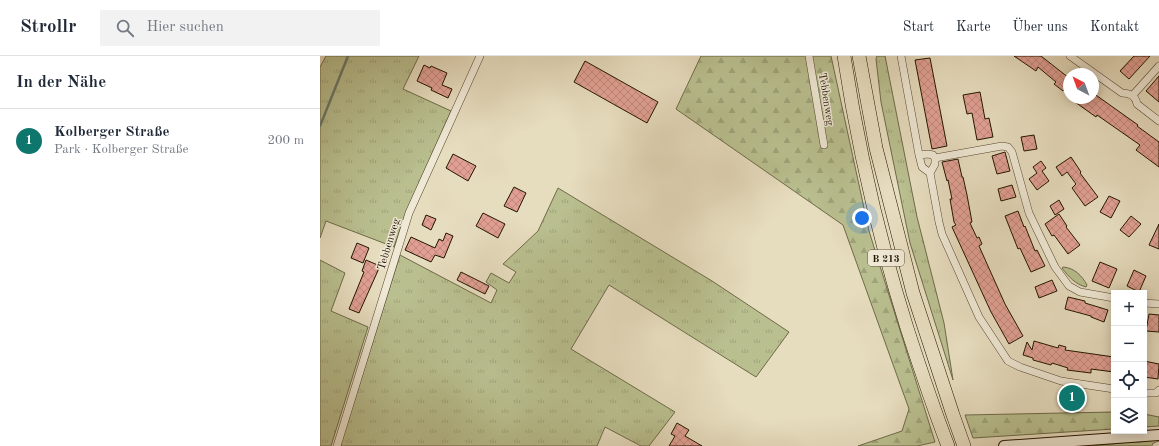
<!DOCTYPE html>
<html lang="de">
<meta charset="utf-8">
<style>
:root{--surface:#fff;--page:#f2f2f3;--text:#1f2937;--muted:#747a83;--line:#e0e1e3;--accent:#0f766e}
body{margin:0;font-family:"Old Standard TT",serif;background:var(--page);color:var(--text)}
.controls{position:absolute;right:12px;bottom:12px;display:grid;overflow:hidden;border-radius:0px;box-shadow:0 2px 10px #0003}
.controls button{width:36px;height:36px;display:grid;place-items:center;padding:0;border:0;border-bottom:1px solid var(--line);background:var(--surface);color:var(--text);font:20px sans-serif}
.compass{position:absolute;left:743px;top:12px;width:36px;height:36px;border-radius:50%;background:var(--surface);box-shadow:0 2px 10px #0003;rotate:319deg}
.you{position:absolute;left:542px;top:162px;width:14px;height:14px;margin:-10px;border:3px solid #fff;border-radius:50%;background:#1a73e8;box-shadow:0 0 0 6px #1a73e833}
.badge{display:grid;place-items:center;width:26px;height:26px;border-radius:50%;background:var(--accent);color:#fff;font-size:13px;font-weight:700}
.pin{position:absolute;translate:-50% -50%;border:2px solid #fff;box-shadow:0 1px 4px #0006}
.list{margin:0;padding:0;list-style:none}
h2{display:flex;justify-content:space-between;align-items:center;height:52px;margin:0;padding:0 16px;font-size:17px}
h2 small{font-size:13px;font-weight:400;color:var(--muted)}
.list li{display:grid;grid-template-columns:26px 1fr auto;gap:12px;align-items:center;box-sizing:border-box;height:64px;padding:0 16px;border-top:1px solid var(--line)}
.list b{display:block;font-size:15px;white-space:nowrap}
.list p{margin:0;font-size:13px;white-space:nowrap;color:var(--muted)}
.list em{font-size:13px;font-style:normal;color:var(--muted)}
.icon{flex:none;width:22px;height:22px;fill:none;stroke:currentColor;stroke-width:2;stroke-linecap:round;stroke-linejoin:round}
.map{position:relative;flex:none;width:839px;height:390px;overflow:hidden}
header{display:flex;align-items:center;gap:24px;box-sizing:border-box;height:56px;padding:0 20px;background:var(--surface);border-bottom:1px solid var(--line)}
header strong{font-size:19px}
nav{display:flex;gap:22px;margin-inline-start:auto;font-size:14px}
.search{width:280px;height:36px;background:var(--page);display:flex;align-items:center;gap:10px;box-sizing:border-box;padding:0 14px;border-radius:0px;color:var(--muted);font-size:15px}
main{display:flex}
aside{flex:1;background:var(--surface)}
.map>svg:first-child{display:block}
</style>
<header>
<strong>Strollr</strong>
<div class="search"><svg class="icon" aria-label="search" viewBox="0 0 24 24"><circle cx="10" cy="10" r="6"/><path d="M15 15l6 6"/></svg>Hier suchen</div>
<nav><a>Start</a><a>Karte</a><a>Über uns</a><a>Kontakt</a></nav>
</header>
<main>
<aside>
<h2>In der Nähe<small></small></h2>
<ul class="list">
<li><span class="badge">1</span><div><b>Kolberger Straße</b><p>Park · Kolberger Straße</p></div><em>200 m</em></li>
</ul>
</aside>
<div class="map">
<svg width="839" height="390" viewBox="0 0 839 390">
<defs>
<pattern id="grass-tufts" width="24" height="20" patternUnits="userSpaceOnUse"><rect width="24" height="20" fill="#b9bf8f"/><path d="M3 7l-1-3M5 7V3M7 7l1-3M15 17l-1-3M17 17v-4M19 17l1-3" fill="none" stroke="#9fa37a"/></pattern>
<pattern id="forest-firs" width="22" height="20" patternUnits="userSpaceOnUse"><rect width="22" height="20" fill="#b9bf8f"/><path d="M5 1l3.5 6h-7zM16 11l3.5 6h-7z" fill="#9fa37a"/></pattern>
<pattern id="building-cross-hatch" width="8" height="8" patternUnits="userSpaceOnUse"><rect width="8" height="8" fill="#e09f92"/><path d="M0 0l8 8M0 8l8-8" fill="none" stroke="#c0887c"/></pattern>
</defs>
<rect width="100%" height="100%" fill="#e6dcbe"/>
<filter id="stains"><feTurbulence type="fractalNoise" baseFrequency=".005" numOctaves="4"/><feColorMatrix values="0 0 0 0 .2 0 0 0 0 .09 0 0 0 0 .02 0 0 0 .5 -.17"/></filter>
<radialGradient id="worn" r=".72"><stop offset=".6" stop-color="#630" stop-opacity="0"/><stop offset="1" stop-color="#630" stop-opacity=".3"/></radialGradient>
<path fill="url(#grass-tufts)" stroke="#6e6a48" d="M6,0h93l-16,33 48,22 -45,101 -12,35 -68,-26 -6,17v-171z
M557,0h8l32,161 27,106 9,57 -43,-137 -29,-141 -5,-43z
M238,132l154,93 77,51 -33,45 -147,-92 -38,64 104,63 -26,34h-8l-36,-19 -8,19h-257l60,-191 91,48 6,-13 -11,-8 5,-9 18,10 7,-11 -13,-8 35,-33z
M0,204l25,13 -14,38 37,16 -37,119h-11z
M743,211c12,1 19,9 24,18l-1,2c-11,-3 -17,-10 -24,-19z"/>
<path fill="url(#forest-firs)" stroke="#6e6a48" d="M381,0h130l38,175 66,211 -18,4h-59l44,-15 7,-22 -66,-184 -167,-116z
M794,356v17l-141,9 -8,-23z
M824,358l15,3v9l-15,1z
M839,383v7h-68z"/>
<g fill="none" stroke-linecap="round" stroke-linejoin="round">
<path stroke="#68786b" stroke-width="2.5" d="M0,70l28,-70"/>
</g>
<path fill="url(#building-cross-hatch)" stroke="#231400" d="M694,0h27l28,22v6l-6,7 -9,-7 2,-2 -18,-15 -2,4z
M814,0h16l-21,23 -9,-8z
M610,2l17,88 -15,3 -17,-89z
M265,5l73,41 -11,21 -73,-41z
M104,9l6,3 1,-2 16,7 -5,12 10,4 -4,9 -17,-8 1,-2 -15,-7z
M839,20v26l-13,-11z
M660,36l5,27 4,-1 4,19 -16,3 -5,-27 -5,1 -4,-19z
M773,37l45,32 -1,1 22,16v25l-23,-17 4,-5 -43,-30 -1,2 -21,-15 3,-4h15z
M714,79l3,14 -13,2 -3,-14z
M685,96l5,19 -13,3 -5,-18z
M133,98l23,12 -8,15 -22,-13z
M751,101l10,15 -1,1 18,24 -13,9 -13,-18 4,-4 -9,-12 -5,4 -6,-9z
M638,103l4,18h1l4,18 5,27 -2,1 7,15 2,-1 3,7 -3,2 26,58 18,32 -14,8 -18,-32 -39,-85 4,-2 -2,-3 -4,-23h2l-4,-19 -1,1 -5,-19z
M721,105l5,7 -4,3 7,10 -12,9 -8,-11 8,-6 -4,-6z
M692,129l4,12 -15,4 -3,-12z
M194,131l12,6 -9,19 -13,-6z
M789,140l11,5 -9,17 -11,-6z
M739,144l5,9 -9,6 -5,-9z
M698,155l6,16 1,-1 10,25 2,-1 8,16 -14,6 -11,-24 -2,1 -13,-33z
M163,157l22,11 -7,14 -22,-12z
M739,158l8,12 -1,1 14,18 -12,9 -14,-19 -2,1 -7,-12z
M106,159l10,4 -5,11 -9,-5z
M811,160l10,8 -12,13 -9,-7z
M839,168v25l-10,-4z
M126,177l7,3 -9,22 -9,-3 -4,7 -26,-12 6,-13 24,11 4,-9 4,2z
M37,187l12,5 -6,15 -12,-5z
M46,204l14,6 -21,47 -10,-4 15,-37 -2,-1z
M780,206l17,7 -8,19 -17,-7z
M814,214l12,6 -7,16 -12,-6z
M141,216l28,14 -4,8 -28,-14z
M732,224l5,11 -18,7 -4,-11z
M748,241l17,4v2l23,7 -4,12 -13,-5v-1l-26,-7z
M829,258l10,1v17l-13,-1z
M714,285l24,7 1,-3 7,2 -1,3 49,7v15l-23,-3v4l-24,-3 1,-2 -16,-5 -1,2 -18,-5v-2l-10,-3 4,-13 5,8z
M824,305l15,3 -1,15 -14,-2z
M357,367l12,7 -4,6 17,10h-33l6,-10 -4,-2z"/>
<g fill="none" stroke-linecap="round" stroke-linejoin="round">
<defs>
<path id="street" d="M489,0l15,89
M581,0l18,99 9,-1 5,1 2,3 67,-12 6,1 4,5 17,61 26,54 14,19 11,6 34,6
M750,0l52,37c7,0 14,3 15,11l22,17
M813,39l26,-29
M599,99l3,12 8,6 9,49 3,12 37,83 29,44 12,6 41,14 53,8
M610,117l5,-9v-6
M824,247l15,1
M824,337h12l3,-3
M17,390l72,-233 71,-157
M836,390l3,-1"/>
<path id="secondary" d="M684,390l155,-11"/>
<path id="highway" d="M524,0c14,92 35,183 63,272 13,40 26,79 41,118
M539,0l17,92 37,145 40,122 11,31"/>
</defs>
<use href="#street" stroke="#544630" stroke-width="8"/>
<use href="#secondary" stroke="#231400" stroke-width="12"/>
<use href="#highway" stroke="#231400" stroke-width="14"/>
<use href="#street" stroke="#efe8d5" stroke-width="7"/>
<use href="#secondary" stroke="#efe8d5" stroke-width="10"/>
<use href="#highway" stroke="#e6dcbe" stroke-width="13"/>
</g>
<g text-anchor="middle" stroke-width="3" stroke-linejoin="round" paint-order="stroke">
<rect fill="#efe8d5" stroke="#605440" stroke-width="1" x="548" y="194" width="36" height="16" rx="3"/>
<g font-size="10" font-weight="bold" fill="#231400">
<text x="566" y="206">B 213</text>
</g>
<g font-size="11" fill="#231400" stroke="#efe8d5">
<text transform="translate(507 43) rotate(81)" y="4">Tebbenweg</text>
<text transform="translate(68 188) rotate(-73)" y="4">Tebbenweg</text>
</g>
</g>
<rect width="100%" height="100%" filter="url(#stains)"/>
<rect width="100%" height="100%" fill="url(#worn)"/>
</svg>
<div class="controls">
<button>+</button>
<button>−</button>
<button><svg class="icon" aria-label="locate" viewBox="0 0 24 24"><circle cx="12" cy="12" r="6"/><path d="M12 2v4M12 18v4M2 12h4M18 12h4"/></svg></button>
<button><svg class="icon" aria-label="layers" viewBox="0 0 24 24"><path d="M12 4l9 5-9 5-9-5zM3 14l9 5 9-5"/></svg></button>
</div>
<svg class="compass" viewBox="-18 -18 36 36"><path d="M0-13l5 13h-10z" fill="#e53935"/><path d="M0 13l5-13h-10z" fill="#747a83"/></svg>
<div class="you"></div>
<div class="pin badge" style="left:752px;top:342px">1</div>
</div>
</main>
